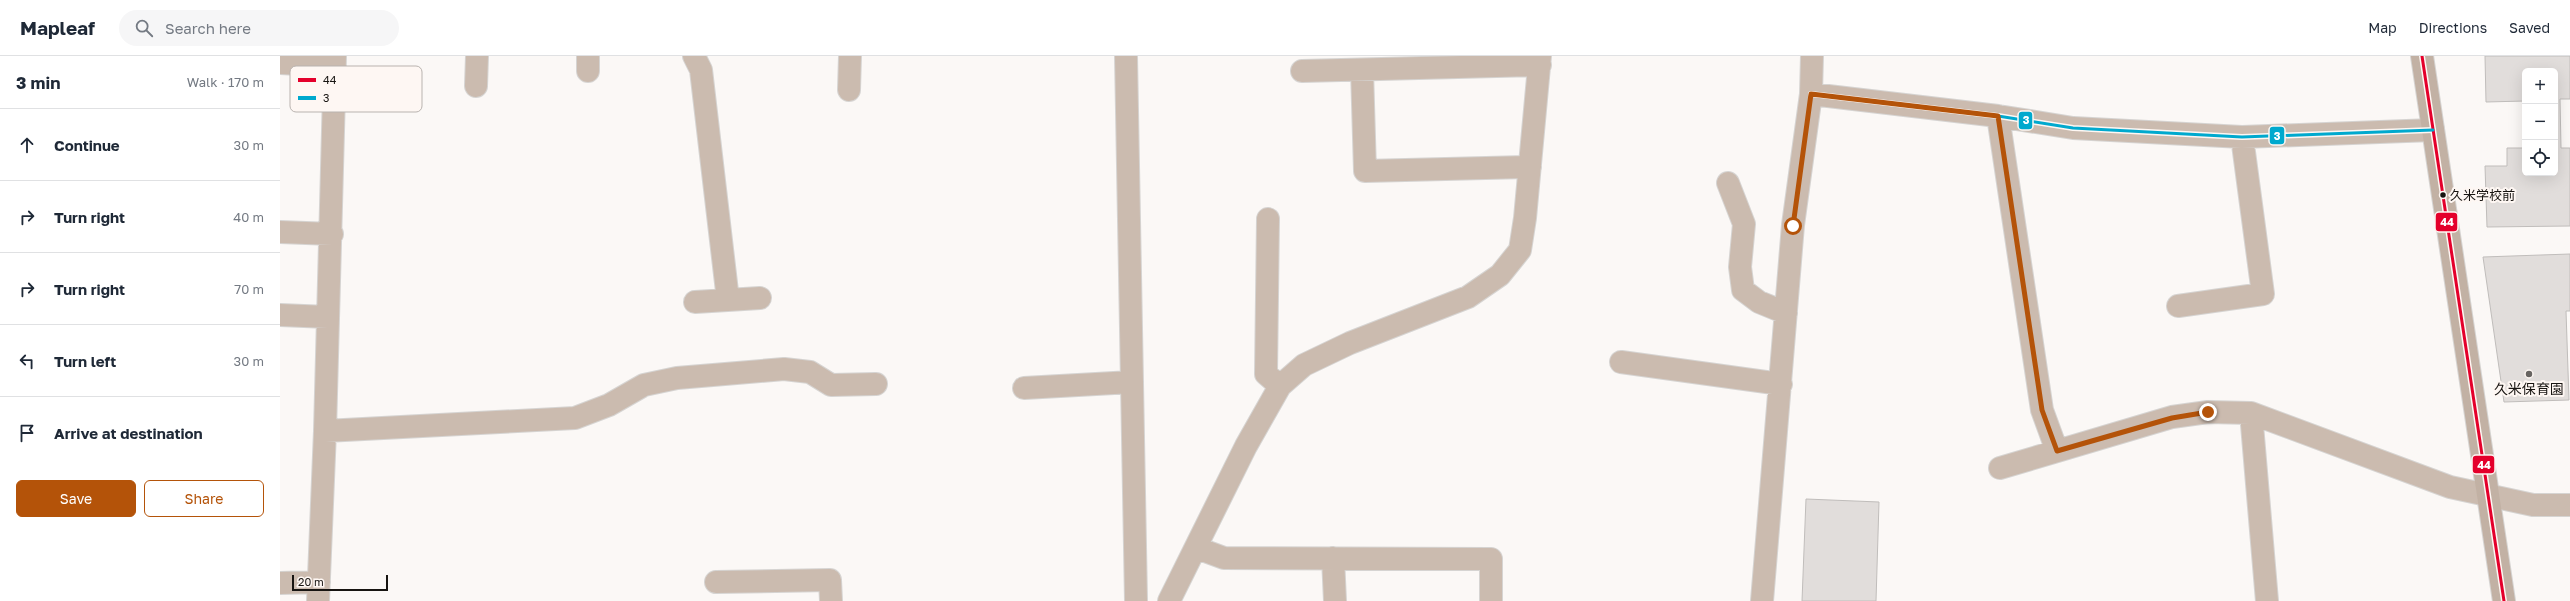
<!DOCTYPE html>
<meta charset="utf-8">
<style>
:root{--surface:#fff;--page:#f6f6f7;--text:#1f2937;--muted:#747a83;--line:#e0e1e3;--accent:#b45309}
body{margin:0;font-family:"Golos Text","Noto Sans JP",sans-serif;background:var(--page);color:var(--text)}
.controls{position:absolute;right:12px;top:12px;display:grid;overflow:hidden;border-radius:6px;box-shadow:0 4px 16px #0002}
.controls button{width:36px;height:36px;display:grid;place-items:center;padding:0;border:0;border-bottom:1px solid var(--line);background:var(--surface);color:var(--text);font:20px sans-serif}
.scale{position:absolute;left:12px;bottom:10px;width:96px;box-sizing:border-box;padding-left:4px;border:2px solid #171411;border-top:0;font-size:11px;line-height:14px;white-space:nowrap;color:#171411;-webkit-text-stroke:3px #fef7f3;paint-order:stroke}
.stop{position:absolute;width:12px;height:12px;margin:-9px;border:3px solid #b45309;border-radius:50%;background:#fff}
.stop.end{background:#b45309;border-color:#fff;box-shadow:0 1px 4px #0008}
.list{margin:0;padding:0;list-style:none}
h2{display:flex;justify-content:space-between;align-items:center;height:52px;margin:0;padding:0 16px;font-size:17px}
h2 small{font-size:13px;font-weight:400;color:var(--muted)}
.list li{display:grid;grid-template-columns:26px 1fr auto;gap:12px;align-items:center;box-sizing:border-box;height:72px;padding:0 16px;border-top:1px solid var(--line)}
.list b{display:block;font-size:15px;white-space:nowrap}
.list em{font-size:13px;font-style:normal;color:var(--muted)}
.actions{display:flex;gap:8px;padding:12px 16px}
.actions a{flex:1;padding:9px 0;border:1px solid var(--accent);border-radius:6px;text-align:center;font-size:14px;color:var(--accent)}
.actions .main{background:var(--accent);color:#fff}
.icon{flex:none;width:22px;height:22px;fill:none;stroke:currentColor;stroke-width:2;stroke-linecap:round;stroke-linejoin:round}
.map{position:relative;flex:none;width:2290px;height:545px;overflow:hidden}
header{display:flex;align-items:center;gap:24px;box-sizing:border-box;height:56px;padding:0 20px;background:var(--surface);border-bottom:1px solid var(--line)}
header strong{font-size:19px}
nav{display:flex;gap:22px;margin-inline-start:auto;font-size:14px}
.search{width:280px;height:36px;background:var(--page);display:flex;align-items:center;gap:10px;box-sizing:border-box;padding:0 14px;border-radius:22px;color:var(--muted);font-size:15px}
main{display:flex}
aside{flex:1;background:var(--surface)}
.map>svg:first-child{display:block}
</style>
<header>
<strong>Mapleaf</strong>
<div class="search"><svg class="icon" aria-label="search" viewBox="0 0 24 24"><circle cx="10" cy="10" r="6"/><path d="M15 15l6 6"/></svg>Search here</div>
<nav><a>Map</a><a>Directions</a><a>Saved</a></nav>
</header>
<main>
<aside>
<h2>3 min<small>Walk · 170 m</small></h2>
<ul class="list">
<li><svg class="icon" aria-label="ahead" viewBox="0 0 24 24"><path d="M12 20V5M6 11l6-6 6 6"/></svg><div><b>Continue</b></div><em>30 m</em></li>
<li><svg class="icon" aria-label="right" viewBox="0 0 24 24"><path d="M7 20v-9h11M14 6l5 5-5 5"/></svg><div><b>Turn right</b></div><em>40 m</em></li>
<li><svg class="icon" aria-label="right" viewBox="0 0 24 24"><path d="M7 20v-9h11M14 6l5 5-5 5"/></svg><div><b>Turn right</b></div><em>70 m</em></li>
<li><svg class="icon" aria-label="left" viewBox="0 0 24 24"><path d="M17 20v-9H6M10 6l-5 5 5 5"/></svg><div><b>Turn left</b></div><em>30 m</em></li>
<li><svg class="icon" aria-label="arrive" viewBox="0 0 24 24"><path d="M6 21V4h12l-3 4 3 4H6"/></svg><div><b>Arrive at destination</b></div></li>
</ul>
<div class="actions"><a class="main">Save</a><a>Share</a></div>
</aside>
<div class="map">
<svg width="2290" height="545" viewBox="0 0 2290 545">
<rect width="100%" height="100%" fill="#fbf8f6"/>
<path fill="#e1dddb" stroke="#c0bdbb" d="M2205,0h85v43h-10l1,49h9v78l-83,1 -2,-61h22v-18h18v25h30v-102h-30v30l-39,1z
M2290,198v57h-4l3,89 -65,2 -21,-145z
M1526,443l73,3 -3,99h-74z"/>
<g fill="none" stroke-linecap="round" stroke-linejoin="round">
<defs>
<path id="minor" d="M308,0v15
M414,0l7,14 27,230
M846,0l10,545
M0,7l55,3
M1082,14l3,101 165,-4
M1022,15l238,-6
M196,30l1,-30
M569,34l1,-34
M1531,38l187,22 75,12 169,9 191,-7
M1718,60l44,294 15,41
M1448,127l16,41 -4,43 3,23 16,12 27,11
M988,163l-2,155 14,12
M0,176l52,2
M415,246l65,-4
M1898,250l85,-12 -21,-157
M0,259l48,2
M1341,306l160,22
M744,332l108,-6
M1971,357l16,188
M45,375l250,-13 34,-13 35,-20 33,-7 107,-9 26,3 21,13 45,-1
M1720,412l172,-51 36,-5 43,1 199,74 83,18h37
M917,492l27,10 267,1v42
M1053,502l2,43
M436,526l114,-2 1,21
M0,527l39,-1
M38,545l7,-170 10,-375
M889,545l77,-155 34,-60 24,-21 46,-22 118,-46 32,-22 20,-25 5,-32 15,-162
M1482,545l31,-376 18,-131 1,-38"/>
<path id="major" d="M2142,0l82,545"/>
</defs>
<use href="#minor" stroke="#d6d4d2" stroke-width="24"/>
<use href="#major" stroke="#d6d4d2" stroke-width="24"/>
<use href="#minor" stroke="#cbbbaf" stroke-width="22"/>
<use href="#major" stroke="#c2b1a4" stroke-width="22"/>
<defs>
<path id="bus-1" d="M2142,0l82,545"/>
<path id="bus-2" d="M1531,38l187,22 75,12 169,9 191,-7"/>
</defs>
<use href="#bus-1" stroke="#fef7f3" stroke-width="6"/>
<use href="#bus-2" stroke="#fef7f3" stroke-width="6"/>
<use href="#bus-1" stroke="#e4002b" stroke-width="3"/>
<use href="#bus-2" stroke="#00a9ce" stroke-width="3"/>
</g>
<g fill="none" stroke-linecap="round" stroke-linejoin="round">
<path stroke="#b45309" stroke-width="5" d="M1513,170l18,-132 187,22 44,294 15,41 115,-33 36,-6"/>
</g>
<circle fill="#171411" stroke="#fef7f3" stroke-width="1.5" cx="2163" cy="139" r="3.5"/>
<circle fill="#676461" stroke="#fef7f3" stroke-width="1.5" cx="2249" cy="318" r="4"/>
<g text-anchor="middle" stroke-width="4" stroke-linejoin="round" paint-order="stroke">
<g font-size="13" fill="#171411" stroke="#fef7f3" text-anchor="start">
<text x="2170" y="144">久米学校前</text>
</g>
<g font-size="14" fill="#171411" stroke="#fef7f3">
<text x="2249" y="338">久米保育園</text>
</g>
</g>
<rect x="10" y="10" width="132" height="46" rx="6" fill="#fef7f3" stroke="#b9b3af" stroke-width="1"/>
<rect x="18" y="22" width="18" height="4" fill="#e4002b"/>
<rect x="18" y="40" width="18" height="4" fill="#00a9ce"/>
<g font-size="11" fill="#171411">
<text x="43" y="28">44</text>
<text x="43" y="46">3</text>
</g>
<g stroke="#fef7f3" stroke-width="1.5">
<rect x="1738" y="55" width="15" height="19" rx="4" fill="#00a9ce"/>
<rect x="1989" y="70" width="16" height="19" rx="4" fill="#00a9ce"/>
<rect x="2155" y="156" width="23" height="20" rx="4" fill="#e4002b"/>
<rect x="2192" y="399" width="23" height="19" rx="4" fill="#e4002b"/>
</g>
<g font-size="11" text-anchor="middle" font-weight="bold" fill="#fff">
<text x="1746" y="68">3</text>
<text x="1997" y="84">3</text>
<text x="2167" y="170">44</text>
<text x="2204" y="413">44</text>
</g>
</svg>
<div class="controls">
<button>+</button>
<button>−</button>
<button><svg class="icon" aria-label="locate" viewBox="0 0 24 24"><circle cx="12" cy="12" r="6"/><path d="M12 2v4M12 18v4M2 12h4M18 12h4"/></svg></button>
</div>
<div class="scale">20 m</div>
<div class="stop" style="left:1513px;top:170px"></div>
<div class="stop end" style="left:1928px;top:356px"></div>
</div>
</main>
